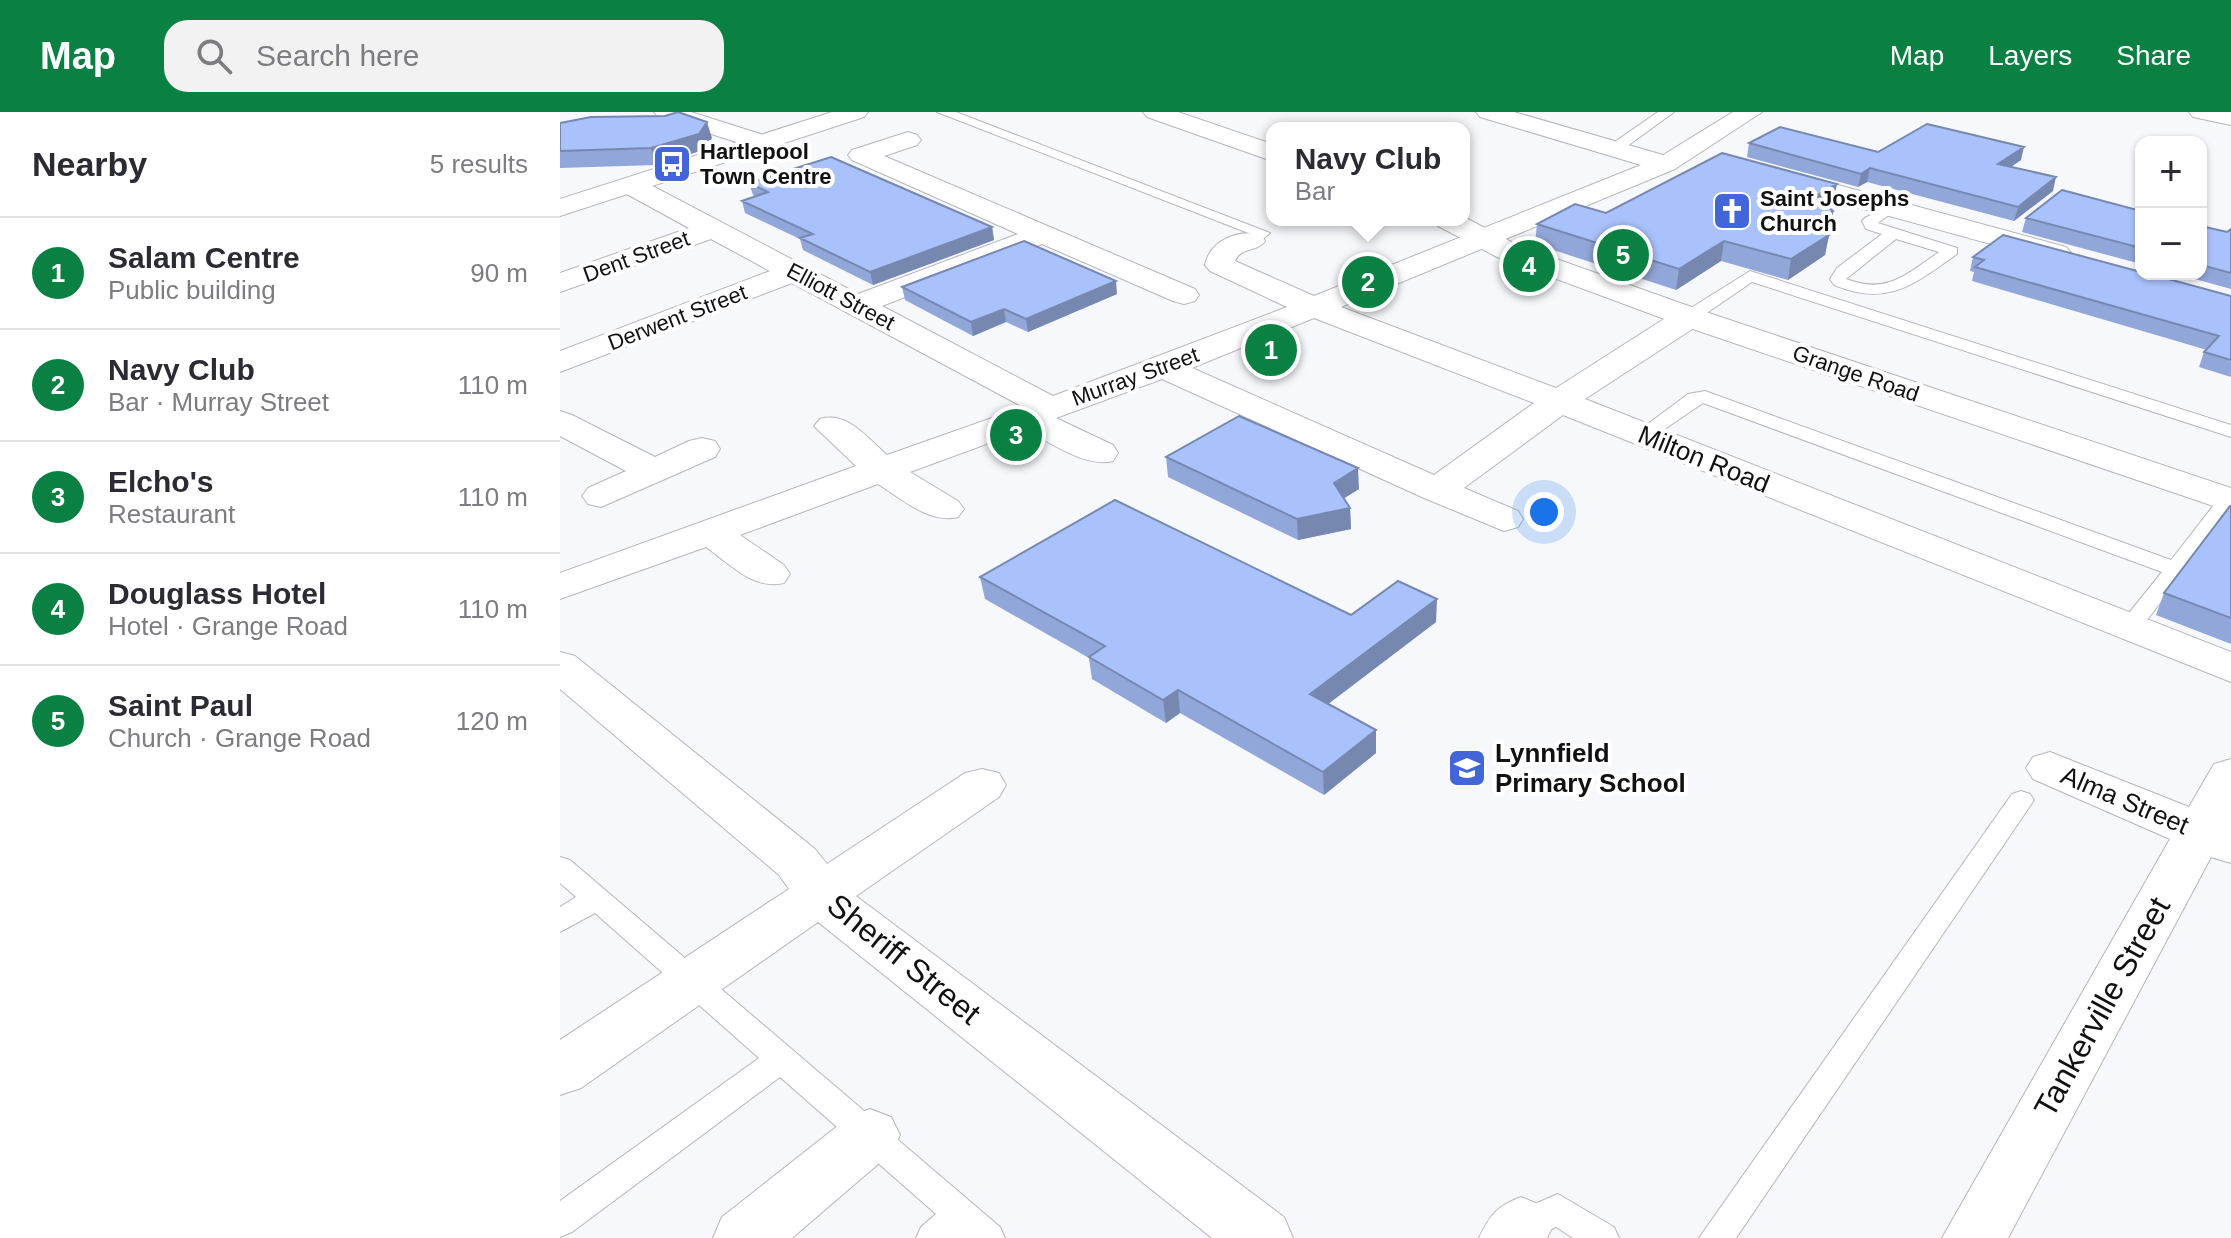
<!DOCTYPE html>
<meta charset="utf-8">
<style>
:root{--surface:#fff;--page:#f2f2f3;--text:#2b2b33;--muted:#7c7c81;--line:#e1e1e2;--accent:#0b8043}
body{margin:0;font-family:Arial,sans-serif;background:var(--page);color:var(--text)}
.controls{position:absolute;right:24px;top:24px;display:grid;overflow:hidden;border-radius:16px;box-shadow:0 2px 6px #0004}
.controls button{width:72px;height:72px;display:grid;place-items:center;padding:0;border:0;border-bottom:2px solid var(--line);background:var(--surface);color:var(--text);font:40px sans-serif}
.you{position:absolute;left:984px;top:400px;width:28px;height:28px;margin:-20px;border:6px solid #fff;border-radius:50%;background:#1a73e8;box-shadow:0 0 0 12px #1a73e833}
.badge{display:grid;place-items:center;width:52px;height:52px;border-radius:50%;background:var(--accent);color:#fff;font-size:26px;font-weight:700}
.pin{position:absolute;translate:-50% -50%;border:4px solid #fff;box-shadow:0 2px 8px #0006}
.popup{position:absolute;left:706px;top:10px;width:204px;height:104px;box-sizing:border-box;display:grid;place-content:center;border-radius:16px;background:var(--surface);filter:drop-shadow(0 2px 6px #0005);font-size:26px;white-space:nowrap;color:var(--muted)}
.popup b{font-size:30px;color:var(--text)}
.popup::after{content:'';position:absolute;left:50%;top:100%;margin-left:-16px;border:16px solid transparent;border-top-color:var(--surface)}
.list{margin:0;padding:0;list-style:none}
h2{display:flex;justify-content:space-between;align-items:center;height:104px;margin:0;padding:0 32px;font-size:34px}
h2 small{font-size:26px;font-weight:400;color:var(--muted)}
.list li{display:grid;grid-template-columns:52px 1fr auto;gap:24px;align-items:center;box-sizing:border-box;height:112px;padding:0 32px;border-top:2px solid var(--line)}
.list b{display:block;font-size:30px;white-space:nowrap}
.list p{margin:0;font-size:26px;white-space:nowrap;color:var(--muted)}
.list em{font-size:26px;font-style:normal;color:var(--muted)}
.icon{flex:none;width:44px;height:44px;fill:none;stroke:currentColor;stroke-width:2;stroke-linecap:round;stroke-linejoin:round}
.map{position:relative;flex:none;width:1671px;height:1126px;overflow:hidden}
header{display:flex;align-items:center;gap:48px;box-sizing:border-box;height:112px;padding:0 40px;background:var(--accent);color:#fff}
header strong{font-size:38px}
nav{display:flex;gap:44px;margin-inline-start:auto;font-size:28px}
.search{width:560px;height:72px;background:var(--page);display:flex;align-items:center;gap:20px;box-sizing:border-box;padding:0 28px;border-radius:24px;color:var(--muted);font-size:30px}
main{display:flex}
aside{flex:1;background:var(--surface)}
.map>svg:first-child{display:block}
</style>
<header>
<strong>Map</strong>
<div class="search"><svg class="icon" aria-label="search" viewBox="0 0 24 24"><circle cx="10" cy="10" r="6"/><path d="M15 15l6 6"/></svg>Search here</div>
<nav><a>Map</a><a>Layers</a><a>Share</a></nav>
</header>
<main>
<aside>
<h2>Nearby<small>5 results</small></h2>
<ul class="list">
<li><span class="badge">1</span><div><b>Salam Centre</b><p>Public building</p></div><em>90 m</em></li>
<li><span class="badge">2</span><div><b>Navy Club</b><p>Bar · Murray Street</p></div><em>110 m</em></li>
<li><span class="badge">3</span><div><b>Elcho's</b><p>Restaurant</p></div><em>110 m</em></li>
<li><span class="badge">4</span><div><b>Douglass Hotel</b><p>Hotel · Grange Road</p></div><em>110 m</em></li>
<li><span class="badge">5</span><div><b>Saint Paul</b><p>Church · Grange Road</p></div><em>120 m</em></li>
</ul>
</aside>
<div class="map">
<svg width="1671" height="1126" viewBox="0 0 1671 1126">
<rect width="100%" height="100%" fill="#f6f8fc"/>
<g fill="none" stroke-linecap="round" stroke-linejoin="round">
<defs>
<path id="service" d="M377,0h19l314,121 -13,11h-12l-2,-3 8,-7z
M1098,0h16l-48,35h-10v-6z
M1331,92l7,4 -20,15 79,25v6c-44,31 -69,53 -123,31l-4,-6 7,-11 45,-34 -16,-5 -4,-8 3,-3zM1336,127l43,13c-32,22 -52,43 -93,27z
M1190,159l481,154v12l-479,-155 -57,39h-12l-3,-4 3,-4z
M1145,279l466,169 50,-64 10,-1v15l-94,123h-16l-4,-5 45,-56 -459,-169 -53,36 -7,2 -10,-6 55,-41z
M1461,679l9,3 4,6 -4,6 -294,432h-37l313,-444z
M0,745l10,3 430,367 5,11h-89l5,-11 15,-13 -156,-137 -208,155 -12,5v-36l199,-143 -164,-145 -35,19v-25l16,-10 -16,-14z
M998,1082l56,33 5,11h-46l-17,-11 -25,11 -22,-1 -5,-11 5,-11z"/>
<path id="minor" d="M94,0h37l82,26 4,5 -4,5h-18l-97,-31z
M916,0h38l149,43 70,-43h29l-87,57 -334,138 215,81 122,-78 11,-2 11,2 5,7 -5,7 -115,75 646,253v30l-668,-267 -99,73 54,23 5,8 -5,8 -14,4 -80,-33 -262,-119 -106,39 57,27 5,8 -5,8c-29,7 -62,-19 -88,-31l-115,42 48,29 6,8 -6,8c-29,7 -56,-18 -80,-33l-138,51 44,30 6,9 -6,9c-31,7 -54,-19 -78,-36l-146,52v-26l296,-107 -42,-40 6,-7c28,-8 47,19 67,36l136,-48 -231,-124 -232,89v-21l210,-80 -59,-32 -151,53v-19l129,-45 -66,-36 -4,-6 4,-6h18l217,114 160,-60 -166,-74 -4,-5 4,-5 56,-18 9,3 4,5 -4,5 -33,11 311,133 4,6 -4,6 -11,3 -11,-3 -131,-57 -160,62 171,90 234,-89 -77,-36 -5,-6c5,-25 33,-36 56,-30l4,6c-7,11 -25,6 -30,20l79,35 327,-131 -161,-48zM754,206l220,85 -100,72 -242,-107z
M1629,0h42v13l-38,-8z
M1219,57l287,78 5,6 -5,6 -10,3 -286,-79 -4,-6 4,-6z
M0,299l12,4 83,42 34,-16 13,-3 13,3 5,8 -5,8 -114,50 -13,-3 -6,-8 6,-8 38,-17 -66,-35z
M0,540l15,4 240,193 12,15 138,-91 17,-4 17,4 7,12 -7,12 -143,99 428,321 9,21h-81l-394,-316 -237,166 -21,7v-55l229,-151 -10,-14 -219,-186z
M1490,640l139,55 25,-43 17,-5v104l-20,-6 -203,381h-66l228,-399 -137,-60 -7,-11 7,-11z
M310,997l21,8 9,18 -9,18 -99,85h-79l9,-21 127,-100z
M961,1085l22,9 10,20 -6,12h-68c11,-23 18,-32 42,-41z"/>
<path id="tertiary" d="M583,0h35l94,32v17l-125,-44z
M904,105l53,28 183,65 531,178v24l-553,-188 -181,-67 -59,-31 -4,-6h30z"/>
<path id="secondary" d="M272,0h36l-4,5 -304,99v-17z"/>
</defs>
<use href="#service" stroke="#b4b6ba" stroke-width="2"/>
<use href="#minor" stroke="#b4b6ba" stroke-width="2"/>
<use href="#tertiary" stroke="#b4b6ba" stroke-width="2"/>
<use href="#secondary" stroke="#b4b6ba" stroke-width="2"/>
<use href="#service" fill="#fff" fill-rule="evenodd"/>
<use href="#minor" fill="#fff" fill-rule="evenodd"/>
<use href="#tertiary" fill="#fff" fill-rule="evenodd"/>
<use href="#secondary" fill="#fff" fill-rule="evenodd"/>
</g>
<path fill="#92a7d9" d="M0,11l152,15 -9,12 -47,15 -96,3z
M1189,31l272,17 -11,7 43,24 -39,30 -147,-39 -9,5 -111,-30z
M189,71l243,44 2,13 -121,45 -70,-35 -3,-11 -55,-26 -3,-12 13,-5 -2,-1z
M1273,91l-5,3 5,5 -3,20 -5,3 4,1 -4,20 -37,25 -67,-19 -45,29 -141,-46 2,-20 69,-11z
M1581,99v53l-119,-32 4,-14z
M1641,114l26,6 4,-3v60l-54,-15h24z
M1413,145l258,39v81l-32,-10 5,-15 3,-2 -235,-69 2,-9 -4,-1z
M342,175l215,7 -89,38 -22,-10 -33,14 -68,-36z
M606,345l193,32 -15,9 6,10 1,21 -53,11 -130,-63z
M1671,394v138l-75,-29 8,-22z
M420,465l371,38 85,7 -108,82 48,49 -52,42 -144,-82 -14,10 -74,-44 -3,-21 -104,-59z"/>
<path fill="#7788b0" d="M147,10l5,16 -9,12 -47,15 -5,-17z
M1464,35l-3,13 -26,18 3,-14z
M1310,56l-3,14 -9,5 3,-13z
M1496,65l-3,14 -39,30 4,-14z
M1277,72l-4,19 -20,13 3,-20z
M1273,99l-3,20 -31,16 4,-20z
M432,115l2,13 -121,45 -3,-13z
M1269,123l-4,20 -37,25 3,-21z
M1164,129l-3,20 -45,29 3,-21z
M556,169l1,13 -89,38 -2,-13z
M444,197l2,13 -33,14 -2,-14z
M798,356l1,21 -24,15 -1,-21z
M790,396l1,21 -53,11 -1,-21z
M877,487l-1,23 -125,95 -1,-23z
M618,578l2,23 -14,10 -3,-23z
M816,618v23l-52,42 -1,-23z"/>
<path fill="#aac2fc" stroke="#7788b0" stroke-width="2" d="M118,0l29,10 -8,12 -48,14 -91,3v-28l31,-6 74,-1z
M1367,12l97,23 -26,17 58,13 -38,30 -148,-39 -9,6 -112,-31 31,-16 98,25z
M1162,41l115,31 -21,12 17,15 -30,16 26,8 -38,24 -67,-18 -45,28 -142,-45 38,-20 31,9z
M271,45l161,70 -122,45 -70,-34 13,-4 -71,-33 26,-9 -19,-9z
M1502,78l79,21v37l-115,-30z
M1641,114l26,6 4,-3v44l-30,-8z
M1443,123l138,37v2h9l81,22v64l-27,-8 15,-16 -244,-69 9,-7 -11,-3z
M464,129l92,40 -90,38 -22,-10 -33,13 -69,-35z
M679,304l119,52 -24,15 16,25 -53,11 -131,-62z
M555,388l236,115 47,-34 39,18 -127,95 66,36 -53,42 -145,-82 -15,10 -74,-43 16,-11 -125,-69z
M1670,394h1v112l-67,-25z"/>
<defs>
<symbol id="bus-square" viewBox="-11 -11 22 22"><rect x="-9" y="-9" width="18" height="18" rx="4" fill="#4266d8" stroke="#fff"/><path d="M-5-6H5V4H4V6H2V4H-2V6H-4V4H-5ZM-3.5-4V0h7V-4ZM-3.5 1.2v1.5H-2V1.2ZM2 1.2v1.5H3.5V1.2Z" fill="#fff"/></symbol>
<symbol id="church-square" viewBox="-11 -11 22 22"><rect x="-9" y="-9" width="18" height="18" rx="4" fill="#4266d8" stroke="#fff"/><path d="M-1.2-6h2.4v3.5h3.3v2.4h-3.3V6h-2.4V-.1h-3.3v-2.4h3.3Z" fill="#fff"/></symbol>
<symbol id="school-square" viewBox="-11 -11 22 22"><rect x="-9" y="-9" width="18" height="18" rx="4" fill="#4266d8" stroke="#fff"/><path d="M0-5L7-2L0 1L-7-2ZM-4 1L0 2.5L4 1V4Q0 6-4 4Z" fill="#fff"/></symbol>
</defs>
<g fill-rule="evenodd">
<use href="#bus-square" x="90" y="30" width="44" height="44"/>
<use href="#church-square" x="1150" y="77" width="44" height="44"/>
<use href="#school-square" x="885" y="634" width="44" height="44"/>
</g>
<g text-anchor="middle" stroke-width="8" stroke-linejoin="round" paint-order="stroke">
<g font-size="22" font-weight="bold" fill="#111113" stroke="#fff" text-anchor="start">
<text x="140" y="47">Hartlepool<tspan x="140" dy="25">Town Centre</tspan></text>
<text x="1200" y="94">Saint Josephs<tspan x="1200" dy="25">Church</tspan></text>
</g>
<g font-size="22" fill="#111113" stroke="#fff">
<text transform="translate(76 144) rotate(-20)" y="8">Dent Street</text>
<text transform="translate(281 184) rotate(28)" y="8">Elliott Street</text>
<text transform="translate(117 205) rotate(-21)" y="8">Derwent Street</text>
<text transform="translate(1296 261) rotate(19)" y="8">Grange Road</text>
<text transform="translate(575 264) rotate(-20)" y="8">Murray Street</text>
</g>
<g font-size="26" fill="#111113" stroke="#fff">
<text transform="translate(1144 347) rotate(22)" y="9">Milton Road</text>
<text transform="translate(1565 688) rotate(23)" y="9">Alma Street</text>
</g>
<g font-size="26" font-weight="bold" fill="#111113" stroke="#fff" text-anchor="start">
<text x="935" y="650">Lynnfield<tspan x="935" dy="30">Primary School</tspan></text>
</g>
<g font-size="32" fill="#111113" stroke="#fff">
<text transform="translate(344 847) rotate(39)" y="11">Sheriff Street</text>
<text transform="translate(1542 895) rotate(-61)" y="11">Tankerville Street</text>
</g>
</g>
</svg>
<div class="controls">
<button>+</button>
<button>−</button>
</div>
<div class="you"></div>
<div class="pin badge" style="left:711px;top:238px">1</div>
<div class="pin badge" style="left:808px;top:170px">2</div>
<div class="popup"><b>Navy Club</b>Bar</div>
<div class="pin badge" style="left:456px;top:323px">3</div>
<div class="pin badge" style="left:969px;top:154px">4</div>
<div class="pin badge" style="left:1063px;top:143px">5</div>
</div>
</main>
